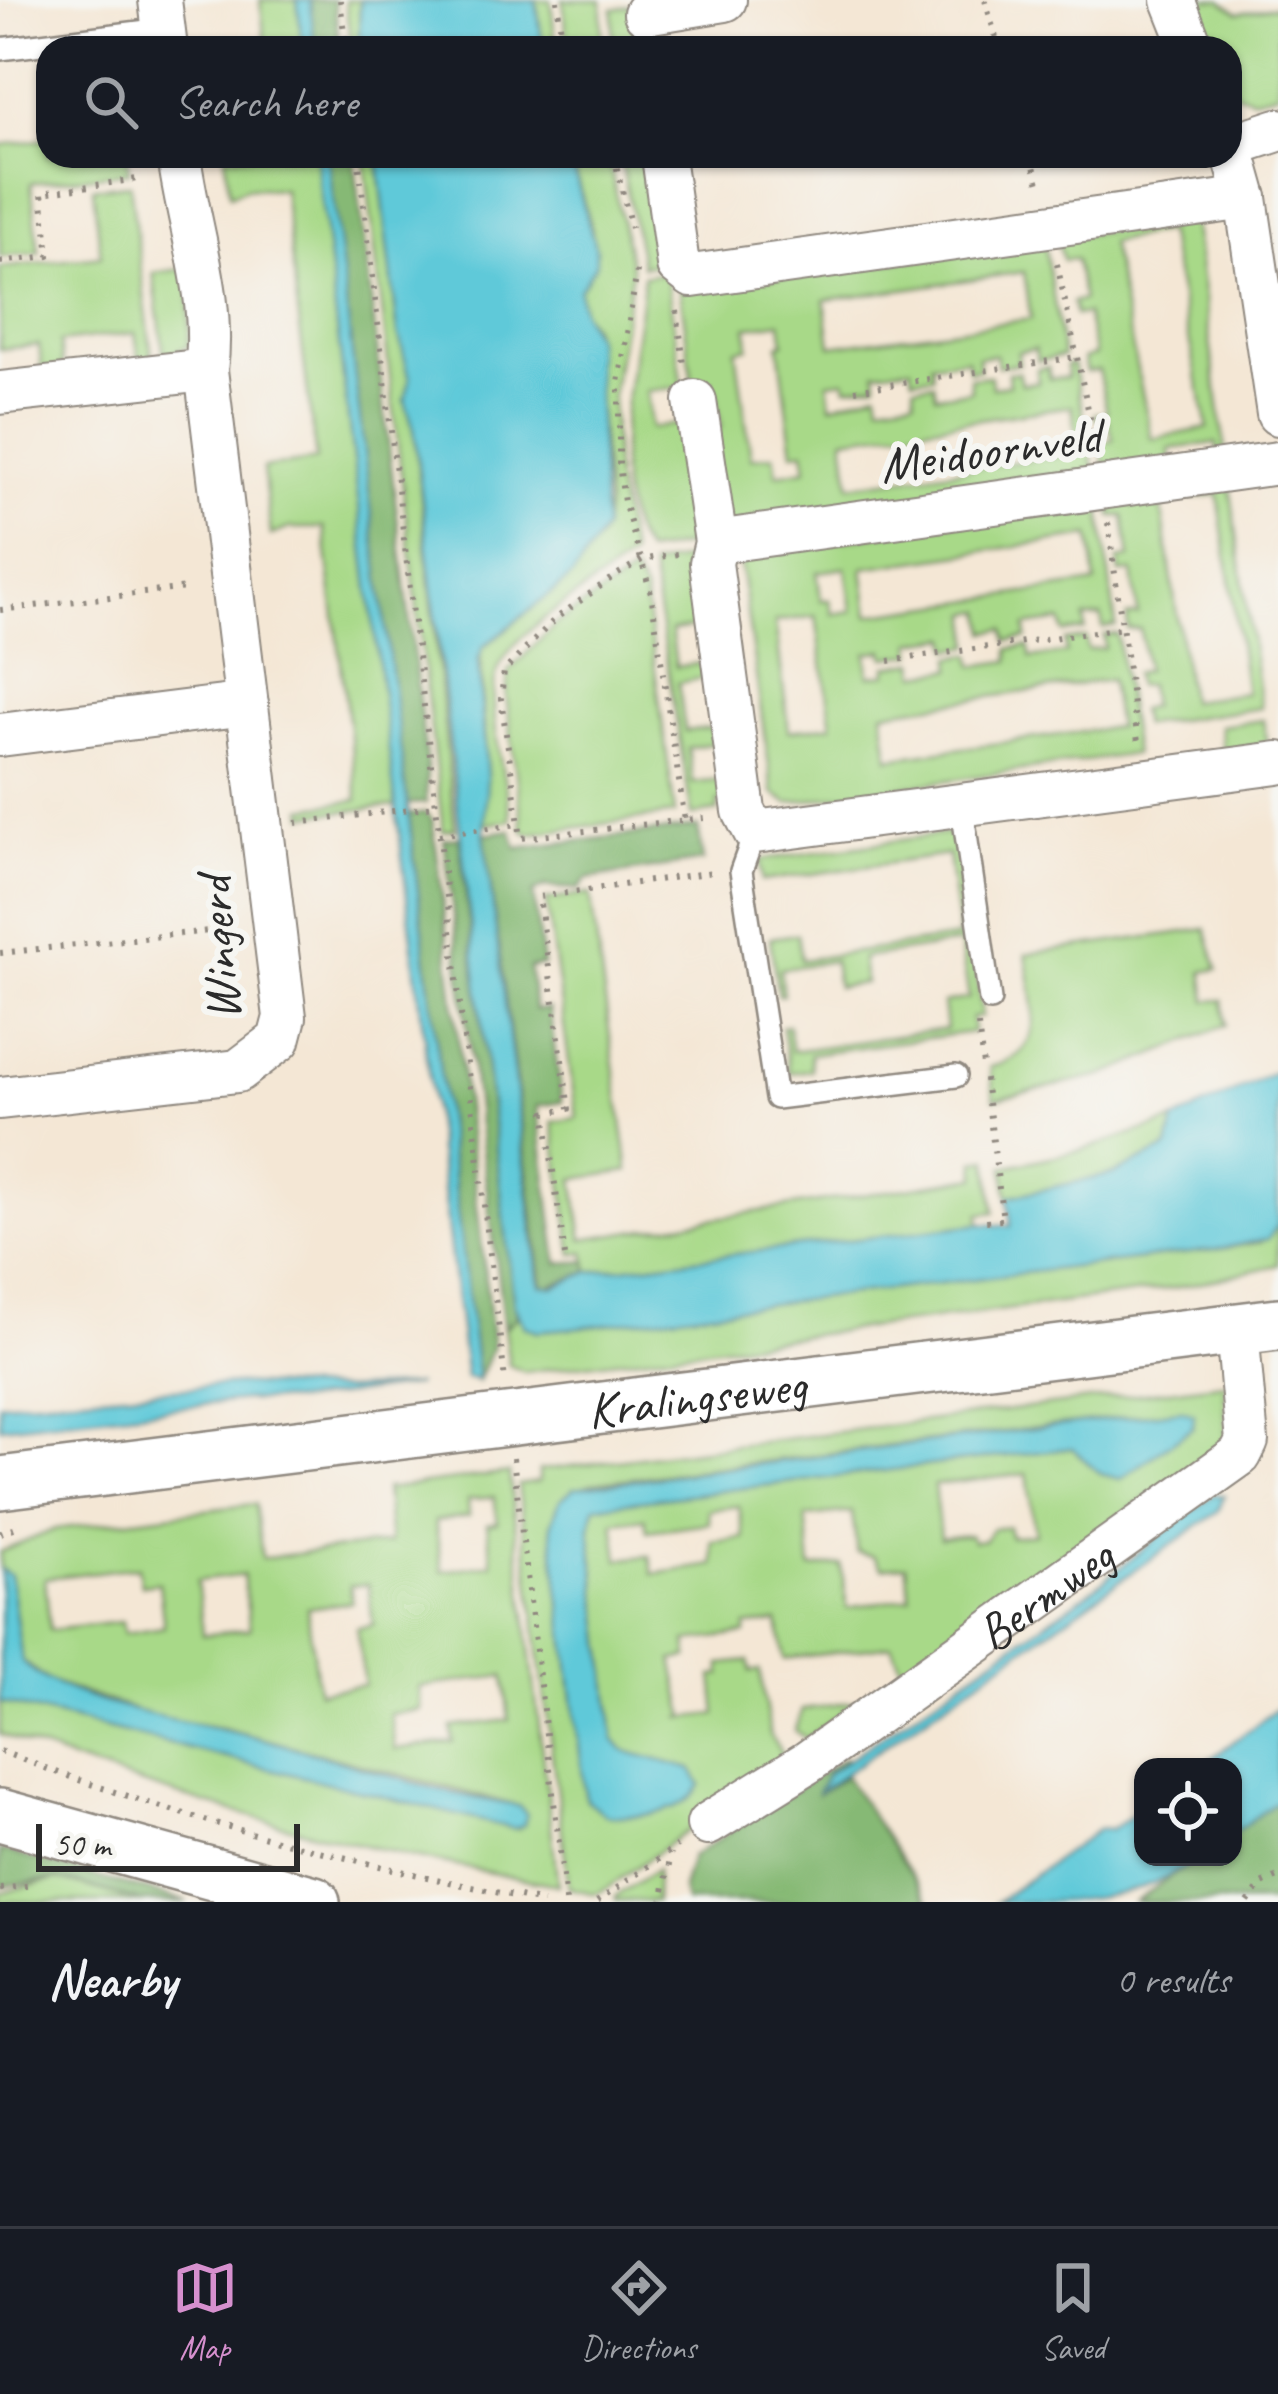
<!DOCTYPE html>
<style>
:root{--surface:#171b24;--page:#20242c;--text:#f1f3f6;--muted:#9ea1a6;--line:#363941;--accent:#d690ce}
body{margin:0;font-family:Caveat,sans-serif;background:var(--page);color:var(--text)}
.controls{position:absolute;right:36px;bottom:36px;display:grid;overflow:hidden;border-radius:24px;box-shadow:0 3px 9px #0004}
.controls button{width:108px;height:108px;display:grid;place-items:center;padding:0;border:0;border-bottom:3px solid var(--line);background:var(--surface);color:var(--text);font:60px sans-serif}
.scale{position:absolute;left:36px;bottom:30px;width:264px;box-sizing:border-box;padding-left:12px;border:6px solid #2b2b2b;border-top:0;font-size:33px;line-height:42px;white-space:nowrap;color:#2b2b2b;-webkit-text-stroke:9px #f6f6f2;paint-order:stroke}
.list{margin:0;padding:0;list-style:none}
h2{display:flex;justify-content:space-between;align-items:center;height:156px;margin:0;padding:0 48px;font-size:51px}
h2 small{font-size:39px;font-weight:400;color:var(--muted)}
.icon{flex:none;width:66px;height:66px;fill:none;stroke:currentColor;stroke-width:2;stroke-linecap:round;stroke-linejoin:round}
.map{position:relative;flex:none;width:1278px;height:1902px;overflow:hidden}
.search{position:absolute;background:var(--surface);box-shadow:0 3px 9px #0004;left:36px;right:36px;top:36px;height:132px;display:flex;align-items:center;gap:30px;box-sizing:border-box;padding:0 42px;border-radius:36px;color:var(--muted);font-size:45px}
.sheet{height:324px;background:var(--surface)}
nav{display:flex;justify-content:space-around;align-items:center;box-sizing:border-box;height:168px;border-top:3px solid var(--line);background:var(--surface);font-size:33px;color:var(--muted)}
nav a{display:grid;justify-items:center;gap:6px}
nav .on{color:var(--accent)}
.map>svg:first-child{display:block}
</style>
<div class="map">
<svg width="1278" height="1902" viewBox="0 0 1278 1902">
<rect width="100%" height="100%" fill="#f6f6f2"/>
<filter id="ink" filterUnits="userSpaceOnUse"><feTurbulence type="fractalNoise" baseFrequency=".00833" numOctaves="2"/><feDisplacementMap in="SourceGraphic" scale="24" xChannelSelector="R" yChannelSelector="G"/><feConvolveMatrix kernelMatrix="1 2 1 2 8 2 1 2 1" color-interpolation-filters="sRGB"/></filter>
<filter id="wash" filterUnits="userSpaceOnUse"><feTurbulence type="fractalNoise" baseFrequency=".004" numOctaves="4" result="noise"/><feDisplacementMap in="SourceGraphic" scale="48" xChannelSelector="R" yChannelSelector="G"/><feGaussianBlur stdDeviation="2.7" result="paint"/><feColorMatrix in="noise" values="0 0 0 0 0 0 0 0 0 0 0 0 0 0 0 0 0 1.4 0 .05"/><feComposite in="paint" operator="in"/></filter>
<g filter="url(#wash)">
<rect width="100%" height="100%" fill="#f4e7d5"/>
<path fill="#a8d988" stroke="#6a825a" stroke-width="3" fill-rule="evenodd" d="M260,0h37l6,48h-37z
M345,0h15l-1,48h-8z
M536,0h15l5,48h-13z
M563,0h39v48h-34z
M1193,0h28l17,13 40,-7v86l-26,6 -16,-5 -6,-13v-32h-15z
M631,6l6,42h-24v-39z
M48,139v17h79l2,16 -98,11 8,70 -39,4v-112z
M225,156h91l80,650 -91,9 -1,-7 54,-8 -34,-272h-34l-19,7 -8,-67 53,-8 -33,-271 -37,-1 -16,7z
M364,156h14l20,176 13,47 -6,22 9,28 41,400 -12,2z
M570,156h38l24,114 -20,125 3,83 16,78c-35,31 -128,76 -136,124 -6,43 11,98 16,140l-28,5 4,-48 -7,-127 74,-59 46,-54 7,-31 -15,-179 -10,-15 -3,-22 11,-17 2,-43z
M620,156h22l8,59 17,48 -25,3z
M130,184l22,174 -13,1 -4,-26 -75,9 3,26 -21,3 -3,-26 -39,4v-81l101,-12 -8,-68z
M1193,220l33,236 -7,1 -3,-14 -46,6 1,15 -65,9 -5,-30 12,-3 -5,-21 -12,1 -1,-6 12,-2 -9,-42 -12,2 -3,-13 12,-4 -9,-41 -11,2 -3,-13 11,-3 -8,-41 -12,1 -7,-22zM1166,231l42,197 -56,11 -42,-196z
M1044,241l19,115 -26,5 -2,-12 -17,3 1,12 -21,2 -3,-11 -17,2 1,12 -10,2 -2,-12 -35,4 1,13 -20,2 -2,-11 -35,4 1,12 -30,4 -2,-7 -17,2 3,23 47,-14 2,12 35,-5 -1,-12 20,-3 2,12 35,-4 -1,-13 20,-2 2,11 17,-2 -1,-12 10,-1 3,12 17,-2 -1,-13 11,-2 2,12 17,-2 -1,-12 7,-1 22,111 -372,55 -13,-89 11,-15 -5,-34 -11,-10 -12,2 -13,-94zM1024,272l7,47 -200,27 -6,-46zM781,322l3,21 -5,2 14,107 11,-1 3,18 -30,5 -3,-19 -23,3 -15,-108 13,-3 -2,-20zM1072,406l7,47 -229,32 -6,-47z
M190,268l-1,78 -25,10 -11,-83z
M666,273l17,114 -36,4 4,37 26,-4 13,9 5,111 -49,9c-52,-68 -5,-202 -3,-277z
M1230,485l31,223 -119,17 -3,-16 12,-3 -3,-21 -12,1 -2,-13 12,-3 -6,-41h-12l-1,-13 11,-2 -6,-42 -12,1 -2,-13 12,-2 -6,-42h-12l-2,-19zM1218,494l28,199 -57,8 -28,-198z
M1099,499l17,127 -13,2 -2,-12 -17,2 1,12 -21,3 -3,-12 -35,5 1,12 -20,3 -2,-12 -18,3 -3,-21 -14,2 1,33 -20,3 -2,-12 -36,5 1,12 -29,3 -1,-7 -17,3 2,23 18,-2v-8l29,-4 2,12 35,-5 -1,-12 20,-3 2,12 35,-5v-12l19,-3 3,12 35,-5 -1,-12 21,-3 2,12 17,-2 -1,-13 13,-1 17,120 -346,49 -15,-10 -34,-236zM1090,536l6,47 -227,32 -6,-47zM846,568l6,43 -19,3 -3,-14h-9l-4,-28zM816,616l16,109 -43,6 -14,-109zM1110,680l7,47 -228,31 -6,-46z
M696,556l7,70 -32,5 5,36 26,-4 2,15 -26,5 7,48 26,-3 3,15 -26,5 5,35 29,-3 11,19 -15,2v10l-26,4 -41,-248z
M633,573l11,18 31,223 -146,20 -6,-4 -17,-135 3,-24 49,-49z
M1263,720l4,26 -44,6 -3,-26z
M957,832l25,184 -10,2 1,14 -163,22 1,16 -22,3 -7,-46 6,-2 4,26 154,-22 -3,-26 26,-5 -9,-55 -98,15 3,25 -28,4 -4,-26 -53,8 3,26h-5l-8,-57 27,-4 4,26 158,-23 -11,-82 -186,26 -2,-21z
M590,894l39,277 -55,8 9,60 394,-62 -1,-16 12,-2 7,53 -15,2v10l-391,48 -4,-20 -12,2 -20,-132 24,-4 -31,-218z
M1206,929l12,40 -15,3 4,29 16,-1 3,25 -124,51 -108,23 -4,-32c61,-13 43,-67 36,-113z
M1174,1121l-6,27 -54,26 -106,23 -4,-30 79,-17z
M1278,1225v40l-103,23 -650,84 -16,-7 -5,-37 13,-11 21,14 676,-81 47,-8z
M1225,1383l1,60 -324,226 -10,-24 -108,14 -6,-37 -32,4v8l-59,7 2,16 -16,3 12,56 -5,2 37,-4 -4,-38 9,-1 -1,-11 28,-3 2,11 9,-2 10,65 16,25 -180,129 -11,5 -26,-6 -51,-403 21,-3v-12zM1156,1413l37,14 -72,52 -21,-5 -28,-26 -477,58 -5,22 24,211 10,12 67,18 -12,35 -73,11 -20,-16 -35,-274 17,-32 25,-10zM1027,1474l8,60 -25,3 -2,-10 -16,2 -7,11 -12,1 -4,-6 -29,3 -6,-53zM739,1506l5,32 -32,4 2,23 -61,9 -3,-18 -31,3 -5,-37 31,-4 2,13 62,-8 -1,-13zM852,1512l5,40 17,4 8,12 24,-3 4,32 -63,11 -6,-43 -30,3 -5,-51z
M509,1473l49,412c-184,-31 -384,-84 -558,-151v-32l518,127 -5,-24 -290,-77 -61,-9 -112,-37 -28,-21 -12,-86 -10,-5v-18l56,-23 199,-25 7,54 128,-15 -5,-54zM494,1497l4,25 -11,2 5,40 -50,7 -7,-50 34,-5 -1,-16zM138,1567l3,18 18,-2 5,44 -40,6 -2,-11 -72,8 -5,-52zM243,1575l7,54 -47,6 -6,-54zM368,1584l5,41 -16,3 7,57 -46,7 -11,-84 45,-6 -2,-16zM504,1676l5,44 -57,7 1,15 -58,7 -5,-35 31,-4 -2,-23z
M858,1701l-52,38 -11,-9 7,-20z
M656,1870l-1,32 -39,-2v-4z
M58,1879l84,23h-142v-9z"/>
<path fill="#86b974" stroke="#587250" stroke-width="3" d="M310,0h24l6,48h-25z
M328,156h26l73,611 -1,36 -19,1z
M425,812l7,7 5,33 56,495 -15,33 -69,-565z
M698,827l5,34 -116,18 -8,10 -35,-2 -11,6 10,72 -14,3 6,42 14,-1 13,93 -25,4 21,157 29,-2 2,11 -46,16 -59,-454 27,-4 6,18z
M459,837l58,480 -13,11 -60,-489z
M844,1758l3,4 -18,11 -10,20 26,-17 84,126h-244l-3,-13 9,-32z
M1278,1801v101h-143l64,-45h34v-24z
M0,1850l188,52h-46l-84,-23 -58,7z"/>
<path fill="#5fc9d9" stroke="#457a82" stroke-width="3" d="M297,0h13l5,48h-12z
M360,0h176l7,48h-184z
M316,156h12l150,1224 -12,-2z
M378,156h192l26,94v14l-17,26 3,22 13,25 9,192 -32,48 -89,70 -5,14 9,116 -3,57 56,451 14,2 35,-15 391,-48 31,2 -3,-29 106,-23 54,-26 6,-27 104,-50v154l-10,14 -54,11 -641,78 -35,3 -13,-4 -11,-22 -100,-876 -9,-28 5,-22 -12,-47z
M237,1384l109,6 71,-5 -114,16 -58,-1 -245,27v-24z
M1181,1410l13,4 -1,13 -72,52 -21,-5 -28,-26 -477,58 -5,22 24,211 10,12 67,18 10,16c-17,29 -63,33 -95,30l-20,-15 -35,-275 9,-25 14,-12z
M1214,1494l10,2 -6,16 -401,281 10,-19 257,-178z
M1,1569l9,6 12,86c42,46 184,62 245,79 83,22 168,54 252,66l7,7 -2,12 -10,4 -514,-127z
M1278,1708v93l-45,32v-66h-33z
M1143,1807v50h56c-58,45 -125,45 -203,45l103,-73 12,1z"/>
</g>
<g filter="url(#ink)">
<g fill="none" stroke-linecap="round" stroke-linejoin="round">
<defs>
<path id="service" d="M0,49l164,-20
M962,807l28,193
M755,832l-14,39 35,227 180,-22"/>
<g id="minor">
<path d="M160,0l6,48"/>
<path d="M1173,0l19,48"/>
<path d="M645,13l80,-13"/>
<path d="M1230,141l16,57 32,216"/>
<path d="M1232,145l46,-15"/>
<path d="M663,156l15,109 14,11 554,-78"/>
<path d="M0,393l206,-23"/>
<path d="M695,401l21,141 -5,21 33,248 11,21 523,-69"/>
<path d="M716,542l562,-79"/>
<path d="M0,735l247,-31"/>
<path d="M0,1098l238,-27 41,-31 6,-23 -79,-647c10,-71 -18,-144 -27,-214"/>
<path id="s1" d="M708,1824l100,-62 432,-307 7,-14 -10,-111"/>
</g>
<g id="tertiary">
<path id="s2" d="M0,1483l1278,-159"/>
<path d="M0,1815l314,87"/>
</g>
</defs>
<use href="#service" stroke="#908980" stroke-width="26"/>
<use href="#minor" stroke="#908980" stroke-width="46"/>
<use href="#tertiary" stroke="#908980" stroke-width="56"/>
<path stroke="#908980" stroke-width="6" stroke-dasharray="3 9" stroke-linecap="butt" d="M340,0l6,48
M557,0l6,48
M985,0l14,48
M607,48l1,-20
M358,156l147,1224
M614,156l17,72
M1031,156l9,31
M0,262l49,-6 -7,-63 95,-14
M1057,264l40,187
M637,271l-18,112v81l5,38 27,91 34,228
M677,311l7,53
M855,390l222,-33
M1108,523l30,219
M677,554l-35,6 -29,17 -58,42 -51,52 -3,28 20,139 184,-20
M0,610l186,-22
M889,661l234,-33
M296,823l139,-17
M439,835l79,-11
M0,953l228,-24
M978,1025l5,41
M985,1079l18,141 -17,1
M565,1256l-20,-143 24,-4 -30,-212 174,-25
M513,1458l53,444
M0,1533l19,-7
M0,1751c175,68 359,113 543,151
M0,1889l34,-4
M597,1902l80,-56
M662,1902l9,-48
M1248,1902l14,-18 16,-7"/>
<use href="#service" stroke="#fff" stroke-width="21"/>
<use href="#minor" stroke="#fff" stroke-width="42"/>
<use href="#tertiary" stroke="#fff" stroke-width="51"/>
</g>
</g>
<g text-anchor="middle" stroke-width="12" stroke-linejoin="round" paint-order="stroke">
<g font-size="51" fill="#2b2b2b" stroke="#f6f6f2">
<text transform="translate(990 449) rotate(-8)" y="18">Meidoornveld</text>
<text transform="translate(217 949) rotate(-94)" y="18">Wingerd</text>
<text dy="18" stroke="none"><textPath href="#s2" startOffset="702">Kralingseweg</textPath></text>
<text dy="18" stroke="none"><textPath href="#s1" startOffset="408">Bermweg</textPath></text>
</g>
</g>
</svg>
<div class="controls">
<button><svg class="icon" aria-label="locate" viewBox="0 0 24 24"><circle cx="12" cy="12" r="6"/><path d="M12 2v4M12 18v4M2 12h4M18 12h4"/></svg></button>
</div>
<div class="scale">50 m</div>
<div class="search"><svg class="icon" aria-label="search" viewBox="0 0 24 24"><circle cx="10" cy="10" r="6"/><path d="M15 15l6 6"/></svg>Search here</div>
</div>
<section class="sheet">
<h2>Nearby<small>0 results</small></h2>
<ul class="list">
</ul>
</section>
<nav>
<a class="on"><svg class="icon" aria-label="map" viewBox="0 0 24 24"><path d="M3 6l6-2 6 2 6-2v14l-6 2-6-2-6 2zM9 4v14M15 6v14"/></svg>Map</a>
<a><svg class="icon" aria-label="directions" viewBox="0 0 24 24"><path d="M12 3l9 9-9 9-9-9zM9 14v-3h6M13 9l2 2-2 2"/></svg>Directions</a>
<a><svg class="icon" aria-label="saved" viewBox="0 0 24 24"><path d="M7 4h10v16l-5-4-5 4z"/></svg>Saved</a>
</nav>
